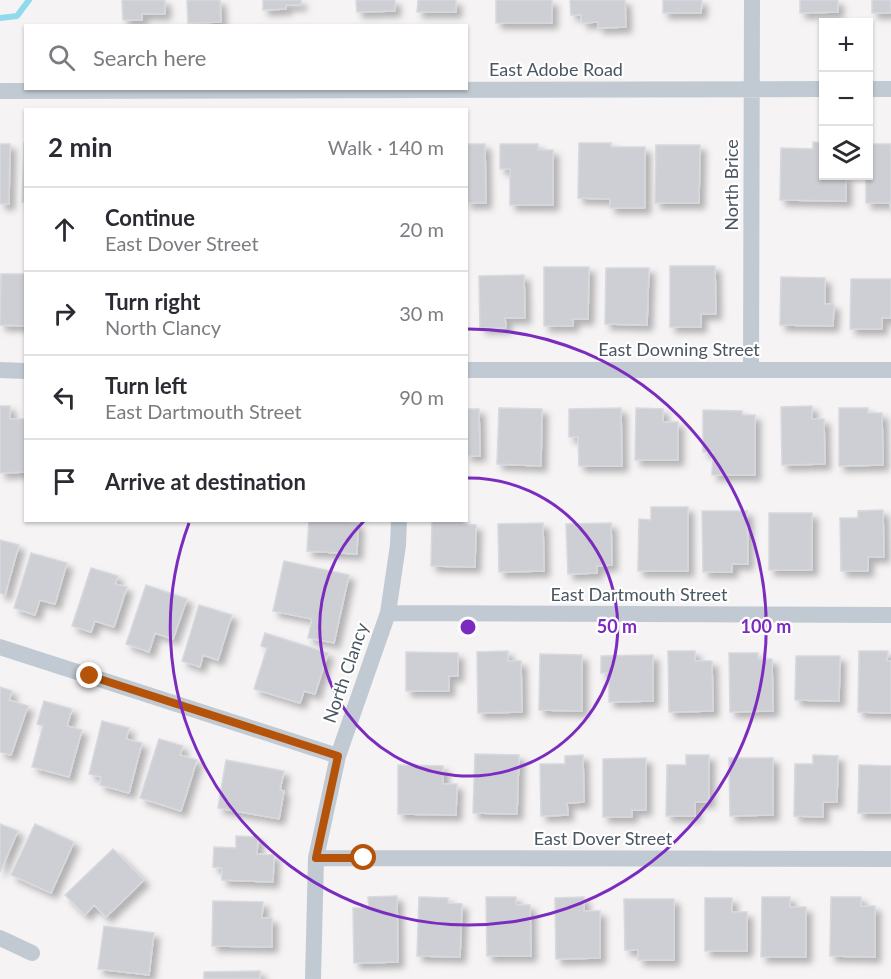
<!DOCTYPE html>
<meta charset="utf-8">
<style>
:root{--surface:#fff;--page:#f2f2f3;--text:#2b2b33;--muted:#7c7c81;--line:#e1e1e2}
body{margin:0;font-family:Lato,sans-serif;background:var(--page);color:var(--text)}
.controls{position:absolute;right:18px;top:18px;display:grid;overflow:hidden;border-radius:0px;box-shadow:0 2px 4px #0004}
.controls button{width:54px;height:54px;display:grid;place-items:center;padding:0;border:0;border-bottom:2px solid var(--line);background:var(--surface);color:var(--text);font:30px sans-serif}
.stop{position:absolute;width:18px;height:18px;margin:-14px;border:4px solid #b45309;border-radius:50%;background:#fff}
.stop.end{background:#b45309;border-color:#fff;box-shadow:0 2px 6px #0008}
.list{margin:0;padding:0;list-style:none}
h2{display:flex;justify-content:space-between;align-items:center;height:78px;margin:0;padding:0 24px;font-size:26px}
h2 small{font-size:20px;font-weight:400;color:var(--muted)}
.list li{display:grid;grid-template-columns:39px 1fr auto;gap:18px;align-items:center;box-sizing:border-box;height:84px;padding:0 24px;border-top:2px solid var(--line)}
.list b{display:block;font-size:22px;white-space:nowrap}
.list p{margin:0;font-size:20px;white-space:nowrap;color:var(--muted)}
.list em{font-size:20px;font-style:normal;color:var(--muted)}
.icon{flex:none;width:33px;height:33px;fill:none;stroke:currentColor;stroke-width:2;stroke-linecap:round;stroke-linejoin:round}
.map{position:relative;flex:none;width:891px;height:979px;overflow:hidden}
.search{position:absolute;background:var(--surface);box-shadow:0 2px 4px #0004;left:24px;top:24px;width:444px;height:66px;display:flex;align-items:center;gap:15px;box-sizing:border-box;padding:0 21px;border-radius:0px;color:var(--muted);font-size:22px}
.panel{position:absolute;background:var(--surface);box-shadow:0 2px 4px #0004;left:24px;top:108px;width:444px;height:414px;border-radius:0px}
.map>svg:first-child{display:block}
</style>
<div class="map">
<svg width="891" height="979" viewBox="0 0 891 979">
<defs>
<filter id="shadow"><feDropShadow dx="5.5" dy="5.5" stdDeviation="3" flood-color="#0004"/></filter>
</defs>
<rect width="100%" height="100%" fill="#f5f3f3"/>
<g fill="none" stroke-linecap="round" stroke-linejoin="round">
<path stroke="#90daee" stroke-width="6" d="M0,18l17,-2 12,-16"/>
</g>
<path fill="#cdcfd5" stroke="#d7d9de" stroke-width="1.5" filter="url(#shadow)" d="M122,0h43v14h-23v6h-19z
M187,0h33l1,22 -33,1z
M263,0h38v5h-15v4l-23,1z
M356,0h39v11l-38,1z
M418,0h38v12h-39z
M496,0h56v23h-56z
M570,0h55l1,27 -28,1v-6l-16,1 -1,-8h-10z
M663,0h39l-1,13h-38z
M800,0h38v12l-38,1z
M872,0h19v13h-19z
M813,142l11,1v33h22v25l-66,-1 1,-52 32,1z
M24,143h2v59h-4z
M579,143h32v4h34v61h-35v-9l-32,-1z
M0,144h10l-1,60h-9z
M466,144h19l1,59h-20z
M500,144h38v6h15v55h-43v-36h-10z
M868,144h23v65h-1v-6h-24v-27h2z
M656,145h44l-1,58h-44z
M670,266h45l1,48h-15v13h-31z
M544,267h45l-1,52h-15v7h-29z
M606,268h43l-2,57 -42,-1z
M1,274h25v52l-26,-1z
M524,275l1,43h-20l1,10h-26l-1,-52z
M781,277l44,1v26h9l-1,22 -53,-1z
M851,279h40v39h-9v11h-32z
M0,406h10v13h16v53l-26,1z
M812,406v13h12l1,45 -43,1 -1,-58z
M499,408l43,1 -1,57 -44,-2z
M621,408l1,58h-43l-1,-29h-9v-28z
M636,408l27,1v13h15v38h-43z
M839,408h29v5h14l1,52 -44,1z
M466,409h13l1,47h-14z
M703,410l39,1v4h13v60h-43l1,-23h-10z
M651,507h37v64h-50l1,-52 12,1z
M883,510l1,47h-16v14h-27l-1,-53h18v-7z
M702,511h45l1,53h-16v8h-29z
M769,513h43v57h-43z
M309,520h41v2l8,1 -1,31 -50,-3z
M432,520h31v4l13,1 -1,42 -44,-1z
M543,523l1,48 -45,1 -1,-48z
M611,523l1,42 -15,1v7l-29,1 -2,-50z
M0,540l19,5 -14,50 -5,-2z
M31,553l36,10 -12,41 -15,-4 -5,15 -21,-7z
M284,561l65,14 -15,68 -26,-5 4,-19 -39,-8z
M91,568l27,8 -3,8 12,3 -13,40 -19,-6 -4,11 -19,-6z
M146,585l41,14 -14,40 -18,-6 -6,19 -23,-8z
M199,605l33,10 -14,45 -15,-5 -3,12 -18,-6z
M265,633l63,20 -13,41 -11,-3 -4,12 -46,-14 13,-41 -6,-2z
M508,651v10h13l1,51 -44,1 -1,-61z
M668,651h27v10h17l1,50 -44,1z
M859,651h29l-1,10h4v52l-33,-1z
M406,652l52,1v23h-9v15h-43z
M729,653h29v6h14l1,52 -43,1z
M540,654l42,1v56l-43,-1z
M653,655v46l-44,1v-29h-8v-17z
M796,656h44l-1,45 -44,-1z
M0,687l12,4 -3,9 19,6 -17,49 -11,-3z
M44,701l28,8 -5,17 15,4 -13,47 -37,-10 11,-41 -6,-2z
M102,721l27,7 -3,11 16,4 -13,50 -29,-8 1,-8 -12,-3z
M159,739l24,7 -3,9 17,5 -16,51 -41,-13z
M475,754l44,1 -2,59 -44,-1z
M583,755l1,47 -17,1 1,12 -27,1 -1,-52h25v-8z
M686,755h23v47h-14v14h-29l1,-51h19z
M813,755l25,1 -1,46h-14v15l-29,-1 1,-52h18z
M646,758v52h-14v7h-29v-58z
M729,758h44v57l-43,1z
M226,760l58,11 -4,19 4,1 -5,28 -61,-11z
M398,765l45,1v18h14l-1,31 -58,-1z
M859,765l32,1v47h-33z
M0,824l18,7 -18,41z
M35,824l39,18 -23,51 -40,-18z
M236,836l22,1 -1,17 17,1 -1,27 -51,-2v-12l-9,-1 1,-20 22,1z
M113,849l31,31 -38,37 -12,-12 -9,10 -20,-20z
M397,896l1,66 -44,1 -1,-55h16l-1,-11z
M419,897l29,1v5l14,1 -2,53 -43,-1z
M486,897h30v8h14l1,51h-44z
M584,897v14h16v47l-44,1 -1,-61z
M762,897h28v10h16v50h-45z
M831,897h30v9h14v51l-45,-1z
M705,898h27v14h15v39h-42z
M624,899h50v61h-36v-10h-13z
M213,901l50,1 -1,16h10v29l-60,-1z
M104,926l50,7 -5,42 -51,-6z
M260,971v8h-56v-7z"/>
<g fill="none" stroke-linecap="round" stroke-linejoin="round">
<path stroke="#c1cad2" stroke-width="16" d="M868,89h23
M0,91l824,-2
M0,370l26,1
M466,370h425
M751,370l1,-370
M388,613l503,2
M0,647l338,109
M316,858l575,1
M0,938l32,15
M313,979l3,-121 22,-102 50,-143 10,-68 1,-25"/>
</g>
<g fill="none" stroke-linecap="round" stroke-linejoin="round">
<path stroke="#b45309" stroke-width="8" d="M90,676l248,80 -22,102h48"/>
</g>
<g fill="none" stroke="#7b2cbf" stroke-width="3">
<path d="M467 478A149 149 0 1 1 364 521"/>
<path d="M468 329A298 298 0 1 1 189 523"/>
</g>
<g text-anchor="middle" stroke-width="4.5" stroke-linejoin="round" paint-order="stroke">
<g font-size="18" fill="#4a5661" stroke="#fff">
<text x="556" y="76">East Adobe Road</text>
<text transform="translate(732 185) rotate(-90)" y="6">North Brice</text>
<text x="679" y="356">East Downing Street</text>
<text x="639" y="601">East Dartmouth Street</text>
<text transform="translate(346 673) rotate(-71)" y="6">North Clancy</text>
<text x="603" y="845">East Dover Street</text>
</g>
</g>
<circle cx="468" cy="627" r="9" fill="#7b2cbf" stroke="#fff" stroke-width="3"/>
<g font-size="18" text-anchor="middle" font-weight="bold" fill="#7b2cbf" stroke="#fff" stroke-width="4.5" stroke-linejoin="round" paint-order="stroke">
<text x="617" y="633">50 m</text>
<text x="766" y="633">100 m</text>
</g>
</svg>
<div class="controls">
<button>+</button>
<button>−</button>
<button><svg class="icon" aria-label="layers" viewBox="0 0 24 24"><path d="M12 4l9 5-9 5-9-5zM3 14l9 5 9-5"/></svg></button>
</div>
<div class="stop" style="left:364px;top:858px"></div>
<div class="stop end" style="left:90px;top:676px"></div>
<div class="search"><svg class="icon" aria-label="search" viewBox="0 0 24 24"><circle cx="10" cy="10" r="6"/><path d="M15 15l6 6"/></svg>Search here</div>
<section class="panel">
<h2>2 min<small>Walk · 140 m</small></h2>
<ul class="list">
<li><svg class="icon" aria-label="ahead" viewBox="0 0 24 24"><path d="M12 20V5M6 11l6-6 6 6"/></svg><div><b>Continue</b><p>East Dover Street</p></div><em>20 m</em></li>
<li><svg class="icon" aria-label="right" viewBox="0 0 24 24"><path d="M7 20v-9h11M14 6l5 5-5 5"/></svg><div><b>Turn right</b><p>North Clancy</p></div><em>30 m</em></li>
<li><svg class="icon" aria-label="left" viewBox="0 0 24 24"><path d="M17 20v-9H6M10 6l-5 5 5 5"/></svg><div><b>Turn left</b><p>East Dartmouth Street</p></div><em>90 m</em></li>
<li><svg class="icon" aria-label="arrive" viewBox="0 0 24 24"><path d="M6 21V4h12l-3 4 3 4H6"/></svg><div><b>Arrive at destination</b></div></li>
</ul>
</section>
</div>
